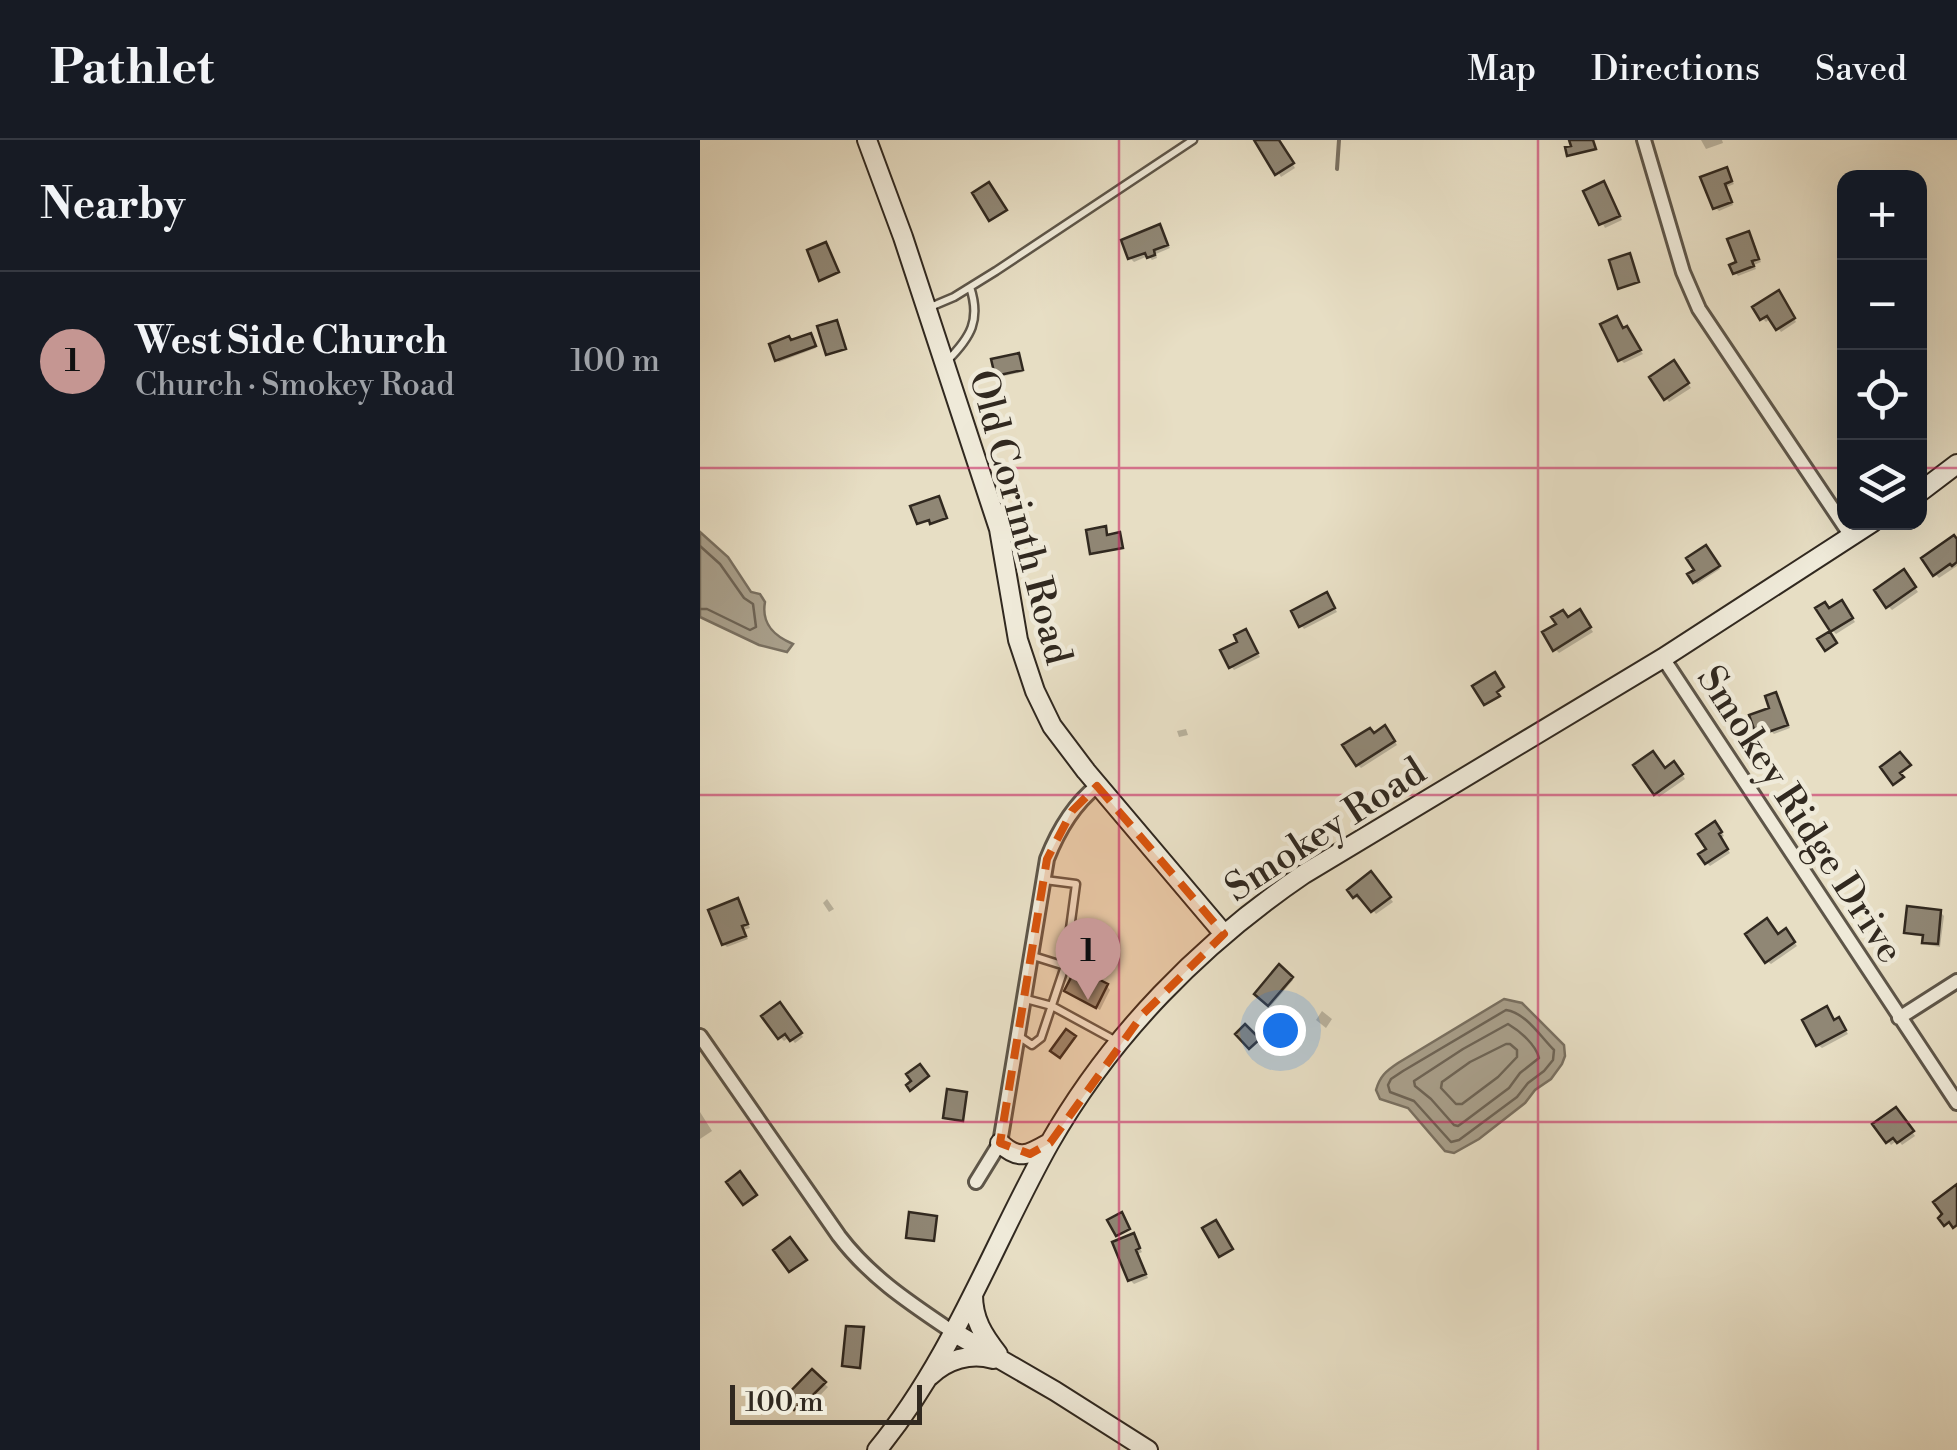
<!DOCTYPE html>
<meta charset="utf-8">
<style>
:root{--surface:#171b24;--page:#242831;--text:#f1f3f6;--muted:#9ea1a6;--line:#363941;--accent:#c59692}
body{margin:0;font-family:"Libre Bodoni",serif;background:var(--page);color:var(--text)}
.controls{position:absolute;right:30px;top:30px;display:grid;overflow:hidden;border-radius:20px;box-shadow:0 10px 40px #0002}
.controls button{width:90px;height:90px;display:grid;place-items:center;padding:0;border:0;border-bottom:2px solid var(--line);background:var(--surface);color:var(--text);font:50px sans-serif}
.scale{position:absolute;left:30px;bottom:25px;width:192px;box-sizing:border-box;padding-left:10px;border:5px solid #312920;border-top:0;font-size:28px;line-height:35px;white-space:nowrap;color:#312920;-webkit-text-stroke:8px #efead9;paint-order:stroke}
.you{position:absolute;left:580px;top:890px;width:35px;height:35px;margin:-25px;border:8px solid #fff;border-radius:50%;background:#1a73e8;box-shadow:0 0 0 15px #1a73e833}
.badge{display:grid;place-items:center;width:65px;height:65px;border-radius:50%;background:var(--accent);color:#111;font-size:32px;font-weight:700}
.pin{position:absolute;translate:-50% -82px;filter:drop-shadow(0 2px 5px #0008)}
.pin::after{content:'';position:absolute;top:52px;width:35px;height:30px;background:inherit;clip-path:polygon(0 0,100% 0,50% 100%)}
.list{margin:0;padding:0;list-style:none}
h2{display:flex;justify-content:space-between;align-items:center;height:130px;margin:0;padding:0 40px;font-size:42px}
h2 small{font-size:32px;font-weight:400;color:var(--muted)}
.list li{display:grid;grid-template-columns:65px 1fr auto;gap:30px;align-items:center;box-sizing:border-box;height:180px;padding:0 40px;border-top:2px solid var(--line)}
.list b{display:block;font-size:38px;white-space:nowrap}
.list p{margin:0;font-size:32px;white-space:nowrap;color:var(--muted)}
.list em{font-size:32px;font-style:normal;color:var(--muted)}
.icon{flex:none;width:55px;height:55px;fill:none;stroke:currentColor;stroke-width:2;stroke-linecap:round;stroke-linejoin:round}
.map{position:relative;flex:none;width:1257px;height:1310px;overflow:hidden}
header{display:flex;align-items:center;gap:60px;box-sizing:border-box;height:140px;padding:0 50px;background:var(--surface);border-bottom:2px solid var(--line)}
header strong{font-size:48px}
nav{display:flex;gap:55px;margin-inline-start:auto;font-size:35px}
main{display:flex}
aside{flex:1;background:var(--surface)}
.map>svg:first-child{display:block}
</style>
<header>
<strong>Pathlet</strong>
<nav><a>Map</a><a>Directions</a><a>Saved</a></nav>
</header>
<main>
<aside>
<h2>Nearby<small></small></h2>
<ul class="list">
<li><span class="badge">1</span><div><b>West Side Church</b><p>Church · Smokey Road</p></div><em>100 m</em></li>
</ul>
</aside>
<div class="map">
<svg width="1257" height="1310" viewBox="0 0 1257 1310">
<rect width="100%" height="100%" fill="#e7dec4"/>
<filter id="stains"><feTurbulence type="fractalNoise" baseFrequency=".002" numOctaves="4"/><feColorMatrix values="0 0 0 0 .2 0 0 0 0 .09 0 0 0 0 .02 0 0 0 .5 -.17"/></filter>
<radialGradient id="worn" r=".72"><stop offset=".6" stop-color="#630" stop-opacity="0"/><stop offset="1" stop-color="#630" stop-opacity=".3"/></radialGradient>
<path fill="#a9a08c" stroke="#797061" stroke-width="2.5" d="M0,392l28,25 23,35 9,2 5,8c-4,22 9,34 28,42l-6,8 -28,-7 -59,-28z
M804,859l18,4 42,42 1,11 -3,8 -11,15 -16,11 -10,13 -46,36 -25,14 -9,-2 -37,-43 -28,-9 -4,-9c4,-14 10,-19 22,-27z"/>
<path fill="#0003" d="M558,0h20l17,28 -14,9z
M1001,0h21l1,3 -17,6z
M1026,30l8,14 -7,3 6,18 -14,6 -4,-4z
M907,48l15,32 -17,8 -18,-36z
M459,87l11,21 -14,6 1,4 -5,2 -4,-4 -14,6 -4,-4z
M1048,94l4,3 9,25 -7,3 2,4 -18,7 -3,-4 5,-8z
M1082,157l14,25 -15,10 -10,-14 -5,4 -4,-4z
M924,191l19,23 -19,9 -4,-4z
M112,197l4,11 -37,14 -2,-2 15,-18z
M319,216l4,16 -24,5 -2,-2z
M977,227l14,21 -22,14 -3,-4z
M1257,401v25l-18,12 -4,-4z
M1008,410l12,19 -23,15 -6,-10 6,-4z
M1207,436l11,16 -26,18 -4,-4z
M627,455l10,17 -33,17 -3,-4z
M1145,467l10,15 -19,12 -4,-4 -2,-19z
M883,476l10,16 -34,21 -4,-4 13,-29z
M549,495l11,22 -26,13 -3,-4z
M1076,555l3,4 11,29 -16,6 -3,-3 -10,3 -3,-3 14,-22z
M486,589l2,6 -9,2 -2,-6z
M689,592l8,13 -36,23 -3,-3 17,-29z
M978,628l7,11 -26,18 -3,-4 9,-22z
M1019,688l5,8 -4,2 10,15 -20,13 -3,-3 2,-14z
M675,738l18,24 -17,12 -14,-17 -4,3 -8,-10z
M127,759l7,10 -5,3 -6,-9z
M37,761l13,27 -6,2 4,9 -21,8 -3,-3z
M1240,772l4,4 -4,31 -11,-2 -4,-3 1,-5 -15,-2 -4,-3z
M1089,795l8,11 -26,18 -4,-3 11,-25z
M579,828l14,12 -22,26 -14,-12z
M407,846l3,4 -10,20 -33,-19z
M83,869l20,28 -8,6 -5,-6 -6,4 -4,-4z
M622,871l10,8 -6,9 -10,-8z
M1130,873l5,9 7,2 6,10 -26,14 -4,-3z
M0,972l12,19 -12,8z
M1199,973l16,23 -13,9 -4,-5 -7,5 -15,-21z
M433,1096l9,16 -4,2 10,24 -14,6 -4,-4z
M112,1233l16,14 -17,18 -3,-3 -9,9 -12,-12z"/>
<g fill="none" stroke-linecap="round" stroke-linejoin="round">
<path stroke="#6d6456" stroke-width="2.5" d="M0,406l20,18 24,34 9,6 3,23 -6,3 -43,-21h-7
M806,870c20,3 34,26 48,40l-1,10 -9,11 -16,12 -11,14 -58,43 -8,2 -37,-41 -24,-9 -2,-7 3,-6 12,-8z
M808,884c12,7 28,21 31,34l-19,15 -11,15 -44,33 -7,5 -4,-1 -23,-26 -16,-13 -1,-5 49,-32z
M806,904h4l7,6v7l-19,20 -36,27h-6l-15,-16 1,-6 28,-20z"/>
<path stroke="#797061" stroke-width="4" d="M637,29l2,-29"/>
</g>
<path fill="#908775" stroke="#312920" stroke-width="2.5" d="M554,0h25l15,23 -19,12z
M869,0h24l3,9 -29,7 -2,-9 6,-1z
M1027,27l5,14 -7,3 7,18 -19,7 -13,-32z
M904,41l16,35 -21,9 -16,-34z
M289,42l18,28 -18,11 -17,-28z
M460,84l8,21 -14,5 1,5 -8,3 -2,-5 -17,6 -7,-19z
M1049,91l10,28 -7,2 2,5 -21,8 -4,-9 7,-3 -9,-23z
M126,102l13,30 -20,9 -12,-31z
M930,113l9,29 -21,7 -9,-29z
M1079,150l16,28 -19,12 -9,-14 -7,4 -8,-13z
M917,176l6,12 4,-2 14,24 -23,11 -18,-37z
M137,180l9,29 -20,6 -9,-29z
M111,193l5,13 -41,15 -6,-17 20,-8 2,4z
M319,213l4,17 -28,6 -4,-17z
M974,220l15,23 -25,17 -15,-23z
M239,356l8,22 -17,6 -1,-4 -12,4 -7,-18z
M406,386l1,9 13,-3 3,16 -33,6 -4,-24z
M1254,395l3,4v23l-5,4 -2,-2 -17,12 -12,-18z
M1006,405l14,21 -27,17 -6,-9 7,-4 -8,-12z
M1204,429l12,18 -30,21 -12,-18z
M627,452l8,16 -36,19 -8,-16z
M1142,460l11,18 -23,14 7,11 -12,8 -8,-12 13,-8 -15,-23 10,-6 4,6z
M880,469l11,18 -38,24 -11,-19 14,-8 -5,-7 12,-7 5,7z
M546,489l12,24 -29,15 -9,-18 17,-8 -3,-7z
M795,532l9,15 -7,5 3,4 -16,9 -12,-19z
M1076,552l12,33 -20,7 -1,-4 -12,4 -6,-17 20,-7 -4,-12z
M685,585l10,16 -39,25 -14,-21 28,-17 4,5z
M953,611l12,17 9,-7 9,13 -29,21 -21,-30z
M1200,612l11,13 -11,8 4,4 -11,8 -13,-18z
M1015,681l7,11 -3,2 9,15 -23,15 -7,-10 8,-5 -10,-15z
M671,731l20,26 -20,15 -14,-17 -4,3 -6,-8z
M38,758l10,26 -6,2 4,10 -24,9 -14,-35z
M1207,766l34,4 -3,34 -16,-1 1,-8 -19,-2z
M1067,778l11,16 8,-6 9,14 -30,21 -20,-29z
M579,824l14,13 -25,29 -14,-12z
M376,828l32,16 -12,24 -32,-17z
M80,862l22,31 -12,8 -5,-7 -7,5 -17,-23z
M1127,866l7,14 5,-3 7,13 -30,16 -14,-26z
M545,884l15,15 -11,10 -14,-15z
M366,889l10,7 -16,22 -10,-7z
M220,924l9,12 -19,15 -4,-6 5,-4 -5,-7z
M247,949l20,3 -4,29 -20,-3z
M1196,967l18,24 -17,12 -4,-5 -7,5 -14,-19z
M40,1031l17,24 -14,10 -17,-23z
M1257,1044v41l-4,3 -4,-6 -5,4 -6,-8 4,-4 -9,-12z
M209,1072l28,4 -3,25 -28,-3z
M422,1072l8,17 -14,7 -9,-16z
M516,1080l17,29 -14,8 -17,-29z
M434,1093l6,15 -4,2 10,24 -18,7 -16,-39z
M90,1097l17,23 -18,12 -16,-22z
M146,1186l18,1 -4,41 -18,-2z
M112,1229l14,13 -21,21 -2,-2 -9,9 -11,-11z"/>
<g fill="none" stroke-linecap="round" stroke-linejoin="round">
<defs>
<path id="lane" d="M228,168l26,-11 42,-26 197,-131
M247,221c24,-24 34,-41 23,-74
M333,816l32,10
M326,859l26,7 66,36
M320,897l12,8 9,-7 24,-72 11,-82 -31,-4"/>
<path id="street" d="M944,0l39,132 16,37 152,227
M963,518l294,445
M1199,878l58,-37
M0,896l139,200c31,41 71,67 114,96
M276,1042l24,-39 47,-284c11,-28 26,-54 50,-73"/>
<path id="secondary" d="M167,0l36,97 96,292 19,111 17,51 17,35 34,45 138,163
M1220,352l37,-28
M300,1003c19,18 28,12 49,0
M273,1155c0,24 10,40 25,59
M253,1192l102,59 93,59
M230,1236c16,-16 41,-24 63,-17
M177,1310c75,-91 115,-204 172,-306 62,-109 152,-200 255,-270l359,-216 210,-136"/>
</defs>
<use href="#lane" stroke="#5e5649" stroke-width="11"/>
<use href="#street" stroke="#5e5649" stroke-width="18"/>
<use href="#secondary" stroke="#312920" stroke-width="22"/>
<use href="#lane" stroke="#efead9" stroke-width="6"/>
<use href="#street" stroke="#efead9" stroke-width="12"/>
<use href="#secondary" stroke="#efead9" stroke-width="18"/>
</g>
<path fill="#d6540e" fill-opacity="0.2" stroke="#d6540e" stroke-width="8" stroke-dasharray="20 12" stroke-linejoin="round" d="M397,646l127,148 -81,80 -93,129 -20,11 -30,-11 47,-284 25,-48z"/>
<path fill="none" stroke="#c2185b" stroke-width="2.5" stroke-opacity="0.55" d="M419,0v1310M838,0v1310M0,328h1144M1220,328h37M0,655h1257M0,982h1257"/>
<g text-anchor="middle" stroke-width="9" stroke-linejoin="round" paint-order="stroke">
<g font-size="38" fill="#312920" stroke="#efead9">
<text transform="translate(321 377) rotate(75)" y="13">Old Corinth Road</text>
<text transform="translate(1101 674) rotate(57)" y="13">Smokey Ridge Drive</text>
<text transform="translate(625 689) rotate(-33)" y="13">Smokey Road</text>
</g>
</g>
<rect width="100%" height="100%" filter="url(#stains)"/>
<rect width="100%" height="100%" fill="url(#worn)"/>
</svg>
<div class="controls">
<button>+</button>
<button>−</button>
<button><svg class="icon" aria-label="locate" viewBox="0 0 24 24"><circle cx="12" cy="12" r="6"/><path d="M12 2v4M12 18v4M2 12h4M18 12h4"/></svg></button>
<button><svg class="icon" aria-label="layers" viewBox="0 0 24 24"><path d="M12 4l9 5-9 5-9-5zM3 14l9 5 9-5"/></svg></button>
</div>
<div class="scale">100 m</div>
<div class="you"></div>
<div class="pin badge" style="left:388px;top:860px">1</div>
</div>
</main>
